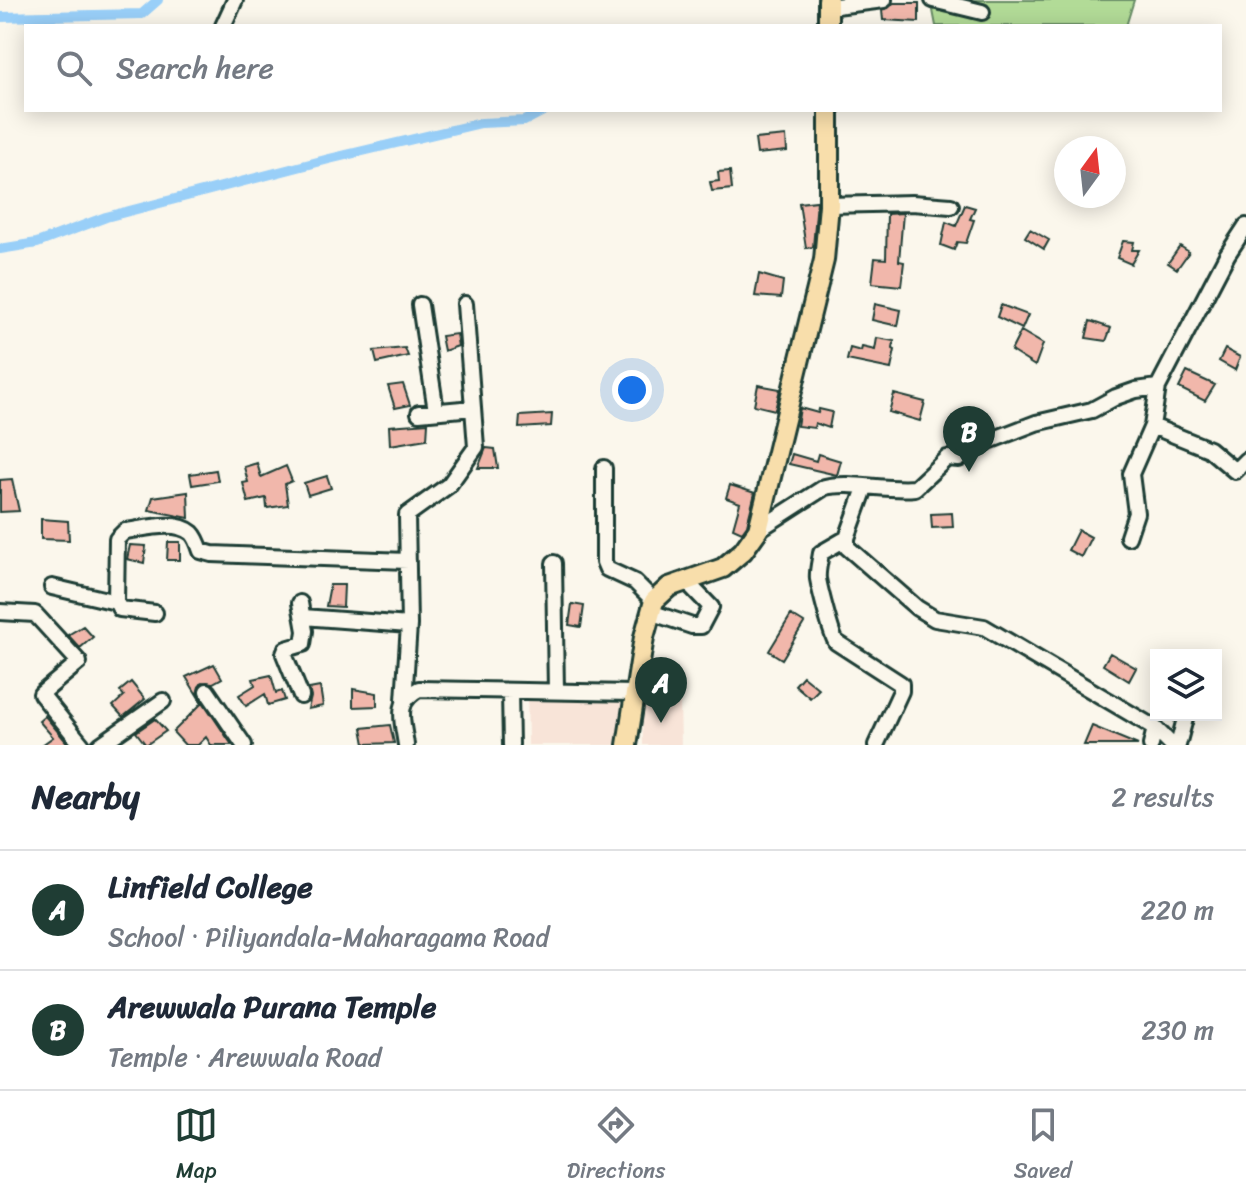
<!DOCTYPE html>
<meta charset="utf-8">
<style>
:root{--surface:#fff;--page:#f6f6f7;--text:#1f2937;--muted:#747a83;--line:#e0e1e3;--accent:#1f3d34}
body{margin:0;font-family:Sriracha,sans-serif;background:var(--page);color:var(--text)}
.controls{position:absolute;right:24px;bottom:24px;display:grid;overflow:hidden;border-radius:0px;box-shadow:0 4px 20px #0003}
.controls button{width:72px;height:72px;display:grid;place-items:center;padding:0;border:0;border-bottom:2px solid var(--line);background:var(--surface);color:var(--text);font:40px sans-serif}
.compass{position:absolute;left:1054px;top:136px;width:72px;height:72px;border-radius:50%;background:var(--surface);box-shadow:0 4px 20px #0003;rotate:15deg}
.you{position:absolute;left:632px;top:390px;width:28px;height:28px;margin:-20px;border:6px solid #fff;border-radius:50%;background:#1a73e8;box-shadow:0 0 0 12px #1a73e833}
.badge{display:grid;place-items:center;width:52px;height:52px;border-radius:50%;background:var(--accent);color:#fff;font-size:26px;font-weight:700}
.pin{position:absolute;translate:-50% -66px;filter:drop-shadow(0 2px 4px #0008)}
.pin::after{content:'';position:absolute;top:42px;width:28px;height:24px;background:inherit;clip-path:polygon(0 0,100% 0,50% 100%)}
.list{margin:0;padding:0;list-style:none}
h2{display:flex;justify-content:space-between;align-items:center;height:104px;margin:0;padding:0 32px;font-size:34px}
h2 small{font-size:26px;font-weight:400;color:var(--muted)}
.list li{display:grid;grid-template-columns:52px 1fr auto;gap:24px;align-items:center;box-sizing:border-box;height:120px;padding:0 32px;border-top:2px solid var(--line)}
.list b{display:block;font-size:30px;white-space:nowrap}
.list p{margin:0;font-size:26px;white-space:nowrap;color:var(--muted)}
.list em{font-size:26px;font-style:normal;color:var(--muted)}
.icon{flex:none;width:44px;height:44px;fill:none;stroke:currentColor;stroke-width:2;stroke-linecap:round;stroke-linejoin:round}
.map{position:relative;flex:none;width:1246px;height:745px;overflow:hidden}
.search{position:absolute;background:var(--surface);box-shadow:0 4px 20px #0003;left:24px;right:24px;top:24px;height:88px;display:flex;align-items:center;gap:20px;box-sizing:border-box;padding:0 28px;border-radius:0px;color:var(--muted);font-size:30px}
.sheet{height:344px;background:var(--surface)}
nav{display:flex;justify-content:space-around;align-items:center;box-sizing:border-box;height:112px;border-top:2px solid var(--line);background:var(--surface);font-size:22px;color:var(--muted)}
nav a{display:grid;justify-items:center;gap:4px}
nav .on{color:var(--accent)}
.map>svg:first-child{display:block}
</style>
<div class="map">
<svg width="1246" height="745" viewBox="0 0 1246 745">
<rect width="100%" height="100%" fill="#fbf7ec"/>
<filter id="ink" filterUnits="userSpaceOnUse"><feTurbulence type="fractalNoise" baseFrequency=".0125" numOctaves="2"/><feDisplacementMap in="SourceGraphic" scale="16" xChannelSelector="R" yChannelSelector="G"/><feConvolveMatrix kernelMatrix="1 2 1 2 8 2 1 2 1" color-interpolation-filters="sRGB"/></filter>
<g filter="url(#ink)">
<path fill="#f8e4d8" d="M527,687h102l-2,58h-99z
M642,701h38l1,44h-38z"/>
<path fill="#b2db97" stroke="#688c66" stroke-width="2" d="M931,0h203l-8,26h-190z"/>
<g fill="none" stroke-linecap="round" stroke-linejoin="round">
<path stroke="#99cff8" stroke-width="10" d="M0,17l142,-3 16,-14
M0,249l37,-6 69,-26 223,-58 152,-36 43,-2 21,-11"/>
</g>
<path fill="#f1b7ab" stroke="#1f3d34" stroke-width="2" d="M894,3h25v19l-36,-2 -1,-10z
M786,136l1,15 -30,3 -2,-15z
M730,171l2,18 -20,2 -2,-9 9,-1 -1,-9z
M817,201l-4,46 -7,1 -7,-45z
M965,205l10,3 -5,11 4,1 -8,23 -9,-1 -3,8 -13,-5 5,-23 10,4z
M903,213l-4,48 5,1 -3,24 -29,-3 3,-25 11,1 1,-45z
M1030,229l19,11 -5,9 -19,-12z
M1123,241l11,1 -2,8h7l-8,14 -14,-6z
M1180,246l9,6 -12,17 -9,-6z
M759,274l24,7 -2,17 -26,-2z
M875,304l26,6 -3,16 -26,-6z
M1001,305l27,10 -6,14 -25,-12z
M1090,321l21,7 -5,13 -20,-3z
M1021,331l22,13 -8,22 -24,-15z
M456,334l2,12 -14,5 -3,-15z
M877,338l17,3 -1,8 2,1 -4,19 -44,-9 3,-12 11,3 1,-4 13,3z
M405,348l3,8 -31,7 -3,-12z
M1225,349l15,8 -5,13 -16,-9z
M1187,372l28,13 -10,16 -26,-13z
M403,384l7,21 -15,3 -7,-22z
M758,385l22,4 -5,21 -21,-5z
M894,394l31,8 -5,19 -31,-9z
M800,408l18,5 1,-4 13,3 -3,16 -14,-5 -1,5 -17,-2z
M552,414l-1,12 -32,2 1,-12z
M428,423l-1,16 -37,6 -1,-19z
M486,448l9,1 3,19h-20z
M792,454l24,7 2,-7 23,7 -4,14 -48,-11z
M257,463l4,14 25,-11 6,15 -7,3 3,21 -21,3 -1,-10 -18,4 -5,-19 5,-1 -4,-15z
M216,470l2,11 -26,4 -2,-11z
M327,476l4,12 -23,7 -4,-12z
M12,479l7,32 -19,1v-32z
M730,485l25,8 -8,32 -5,7 -9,-4 7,-25 -14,-5z
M188,492l1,26 -40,-8 4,-13z
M952,513l1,14 -21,1 -1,-14z
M41,519l27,2 1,19 -28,-1z
M1078,530l13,7 -10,20 -13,-7z
M168,542h12v18h-13z
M130,545l16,1 -2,17 -17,-4z
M330,585h14l-1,22 -17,-1z
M572,604l12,2 -3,21 -12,-2z
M791,615l13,8 -22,36 -13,-8z
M83,626l10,11 -13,11 -12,-13z
M1110,653l26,15 -7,13 -26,-16z
M214,664l8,14 -9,5 -11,-1 -5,11 35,52h-21l-5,-8 -8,8h-13l-12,-13 29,-29 -16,-26z
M271,675l5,18 6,-2 3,9 -17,5 -3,-11 -19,12 -7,-11 16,-10 -2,-6z
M803,676l16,13 -9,9 -15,-13z
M131,682l14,17 -22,18 -10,-11 11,-10 -4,-5z
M320,687l3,19 -15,3 3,-12 -2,-8z
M353,689l24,4v13l-24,1z
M45,716l24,29h-27l11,-8 -14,-16z
M155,719l11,12 -20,14 -10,-13z
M390,725l4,18 -29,1 -3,-16z
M1092,726l46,19h-54z"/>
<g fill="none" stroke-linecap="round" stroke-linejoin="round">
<defs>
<path id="minor" d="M933,0l49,12
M828,7l56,-7
M223,26l12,-26
M829,205l83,-2 39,3
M420,305l16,106
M419,413l54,-5
M1152,426l57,23 26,22 11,-11
M604,468v94l3,7 28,13 19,19
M865,488l-18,50v9l70,61 18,11 49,8 171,101 17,17
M758,530l67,-43c25,-6 61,4 90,1l32,-30 12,1 30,-18 47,-18 56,-13 24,-13 20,-7 22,-3 69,-132 19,-29
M1128,537l8,-24 -5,-39 21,-48 6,-39
M847,538l-26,15c-1,8 -4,18 -3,26 2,11 13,55 18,63l65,42v7l-25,54
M554,563l2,128
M52,587l64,15
M300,603l5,28 -2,13 -17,5 -2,5 17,42
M0,612l35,2 44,48 -38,32 41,51
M650,612l42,14h9l10,-19 -25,-26
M155,613l-35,-4 -4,-7 1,-63 8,-8c18,-2 51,-12 67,2 4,4 7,12 9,18l11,3 196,7
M303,617l106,8
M207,691l37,54
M510,692l1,53
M404,700l5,-75 -2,-110 42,-30 27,-38 -11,-143
M100,745l63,-44
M406,745c-3,-24 -12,-43 13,-56l214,4
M1151,745l4,-17
M1178,745l8,-30"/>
<path id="major" d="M828,0v26
M627,745l17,-108 10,-36 15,-14 54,-19 20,-17 15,-21 66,-270 5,-55v-95"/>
</defs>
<use href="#minor" stroke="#1f3d34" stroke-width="20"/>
<use href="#major" stroke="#1f3d34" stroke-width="24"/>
<use href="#minor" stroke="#fbf7ec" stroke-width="14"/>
<use href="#major" stroke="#f8deab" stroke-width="18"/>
</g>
</g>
</svg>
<div class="controls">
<button><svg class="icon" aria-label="layers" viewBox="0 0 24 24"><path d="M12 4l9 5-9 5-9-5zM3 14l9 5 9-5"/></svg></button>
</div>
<svg class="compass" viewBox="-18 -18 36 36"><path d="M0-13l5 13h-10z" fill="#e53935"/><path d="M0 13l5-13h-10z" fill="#747a83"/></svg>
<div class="you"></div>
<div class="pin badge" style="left:661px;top:723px">A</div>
<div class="pin badge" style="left:969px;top:472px">B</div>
<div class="search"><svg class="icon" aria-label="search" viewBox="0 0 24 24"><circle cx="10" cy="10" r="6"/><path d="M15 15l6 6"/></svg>Search here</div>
</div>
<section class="sheet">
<h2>Nearby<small>2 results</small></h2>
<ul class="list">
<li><span class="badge">A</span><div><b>Linfield College</b><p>School · Piliyandala-Maharagama Road</p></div><em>220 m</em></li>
<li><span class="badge">B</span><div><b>Arewwala Purana Temple</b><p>Temple · Arewwala Road</p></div><em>230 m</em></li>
</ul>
</section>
<nav>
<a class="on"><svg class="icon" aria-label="map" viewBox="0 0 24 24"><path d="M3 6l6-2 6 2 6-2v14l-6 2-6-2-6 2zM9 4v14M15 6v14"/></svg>Map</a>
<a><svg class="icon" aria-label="directions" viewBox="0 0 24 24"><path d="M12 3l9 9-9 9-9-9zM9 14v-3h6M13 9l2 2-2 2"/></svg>Directions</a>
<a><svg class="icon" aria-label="saved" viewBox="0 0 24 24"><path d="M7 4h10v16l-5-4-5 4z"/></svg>Saved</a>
</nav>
